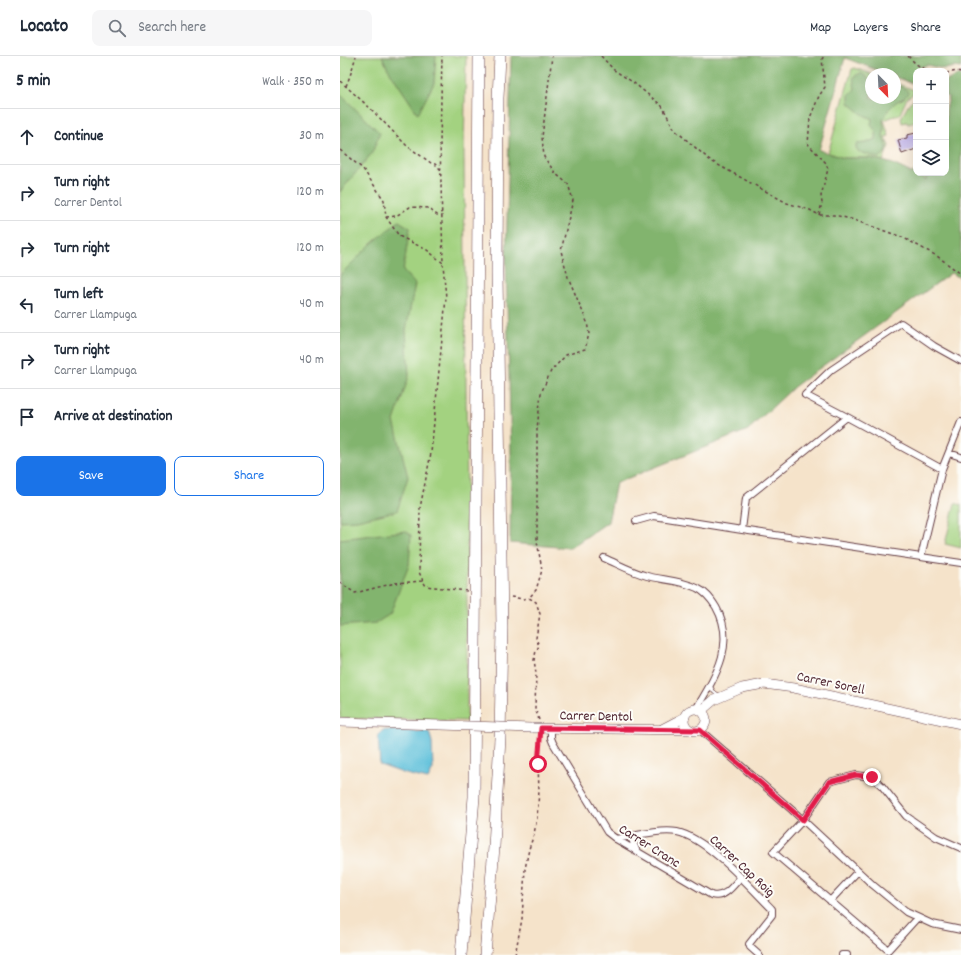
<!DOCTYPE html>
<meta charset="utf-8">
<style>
:root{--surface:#fff;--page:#f6f6f7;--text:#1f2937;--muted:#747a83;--line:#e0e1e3;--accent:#1a73e8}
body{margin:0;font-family:Dekko,sans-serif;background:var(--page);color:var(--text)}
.controls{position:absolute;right:12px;top:12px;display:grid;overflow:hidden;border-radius:8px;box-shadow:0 4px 16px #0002}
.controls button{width:36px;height:36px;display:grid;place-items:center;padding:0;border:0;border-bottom:1px solid var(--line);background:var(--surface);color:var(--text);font:20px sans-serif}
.compass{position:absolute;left:525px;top:12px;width:36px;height:36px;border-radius:50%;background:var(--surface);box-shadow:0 4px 16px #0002;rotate:156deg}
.stop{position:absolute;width:12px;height:12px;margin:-9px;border:3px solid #e11d48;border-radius:50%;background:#fff}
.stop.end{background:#e11d48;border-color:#fff;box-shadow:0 1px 4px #0008}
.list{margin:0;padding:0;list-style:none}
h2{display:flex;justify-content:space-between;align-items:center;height:52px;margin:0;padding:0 16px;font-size:17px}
h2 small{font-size:13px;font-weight:400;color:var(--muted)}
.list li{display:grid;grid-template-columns:26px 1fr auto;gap:12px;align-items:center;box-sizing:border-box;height:56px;padding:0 16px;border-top:1px solid var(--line)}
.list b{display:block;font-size:15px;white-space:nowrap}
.list p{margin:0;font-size:13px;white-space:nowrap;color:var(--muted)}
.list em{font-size:13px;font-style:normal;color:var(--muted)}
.actions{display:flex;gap:8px;padding:12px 16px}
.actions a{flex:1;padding:9px 0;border:1px solid var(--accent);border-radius:8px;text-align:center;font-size:14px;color:var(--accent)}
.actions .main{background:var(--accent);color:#fff}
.icon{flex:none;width:22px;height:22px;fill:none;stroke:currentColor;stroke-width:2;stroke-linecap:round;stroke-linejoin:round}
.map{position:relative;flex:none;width:621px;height:899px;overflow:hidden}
header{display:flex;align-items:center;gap:24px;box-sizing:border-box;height:56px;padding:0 20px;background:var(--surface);border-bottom:1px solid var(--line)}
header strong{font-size:19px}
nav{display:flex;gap:22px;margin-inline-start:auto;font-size:14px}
.search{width:280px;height:36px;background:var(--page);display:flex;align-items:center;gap:10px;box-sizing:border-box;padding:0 14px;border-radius:8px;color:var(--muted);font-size:15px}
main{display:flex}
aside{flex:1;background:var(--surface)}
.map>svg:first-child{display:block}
</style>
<header>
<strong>Locato</strong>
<div class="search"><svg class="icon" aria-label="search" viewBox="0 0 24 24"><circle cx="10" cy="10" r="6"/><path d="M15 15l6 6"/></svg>Search here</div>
<nav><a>Map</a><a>Layers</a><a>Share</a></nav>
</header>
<main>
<aside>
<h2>5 min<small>Walk · 350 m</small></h2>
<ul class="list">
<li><svg class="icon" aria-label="ahead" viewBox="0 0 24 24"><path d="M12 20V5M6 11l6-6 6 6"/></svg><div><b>Continue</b></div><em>30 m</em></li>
<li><svg class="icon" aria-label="right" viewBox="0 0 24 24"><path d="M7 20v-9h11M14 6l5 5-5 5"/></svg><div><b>Turn right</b><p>Carrer Dentol</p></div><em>120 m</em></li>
<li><svg class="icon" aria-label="right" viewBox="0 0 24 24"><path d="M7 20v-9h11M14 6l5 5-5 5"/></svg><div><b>Turn right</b></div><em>120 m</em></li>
<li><svg class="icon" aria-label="left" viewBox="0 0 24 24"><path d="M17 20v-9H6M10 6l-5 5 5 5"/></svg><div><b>Turn left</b><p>Carrer Llampuga</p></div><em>40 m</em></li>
<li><svg class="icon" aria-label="right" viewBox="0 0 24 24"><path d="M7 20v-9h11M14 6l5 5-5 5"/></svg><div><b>Turn right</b><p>Carrer Llampuga</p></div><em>40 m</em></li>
<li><svg class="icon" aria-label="arrive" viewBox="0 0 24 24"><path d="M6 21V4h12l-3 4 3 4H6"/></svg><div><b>Arrive at destination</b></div></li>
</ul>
<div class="actions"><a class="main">Save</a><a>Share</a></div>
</aside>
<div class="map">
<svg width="621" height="899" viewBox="0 0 621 899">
<rect width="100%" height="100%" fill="#fdfcf7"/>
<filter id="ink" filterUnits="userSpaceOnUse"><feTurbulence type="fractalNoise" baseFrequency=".025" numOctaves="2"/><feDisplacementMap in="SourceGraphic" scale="8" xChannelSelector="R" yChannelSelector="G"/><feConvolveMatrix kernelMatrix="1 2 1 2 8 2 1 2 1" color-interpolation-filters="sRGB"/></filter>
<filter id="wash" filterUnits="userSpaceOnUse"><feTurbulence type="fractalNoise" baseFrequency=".012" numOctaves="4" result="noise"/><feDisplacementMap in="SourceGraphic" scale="16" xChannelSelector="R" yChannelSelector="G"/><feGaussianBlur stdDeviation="0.9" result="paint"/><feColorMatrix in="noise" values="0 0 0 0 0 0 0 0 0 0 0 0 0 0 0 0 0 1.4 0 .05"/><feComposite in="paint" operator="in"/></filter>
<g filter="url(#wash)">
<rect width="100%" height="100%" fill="#f5e3ca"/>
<path fill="#a3d280" stroke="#767856" d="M0,0h126l-2,94 3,359v212l-127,-3z
M515,12l16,6v24h24v-15l19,7 -1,4 -6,4 -7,16 -16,6 5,16 -4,1 4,9 -6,15 -13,-3h-26l-16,-5 24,-84z
M576,42v24l-8,2 -1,-2 -5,1 -1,-5 9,-16z
M576,113v4h12l-1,7 -15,-7z
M615,447l6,2v43l-16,-4z"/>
<path fill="#82b46e" stroke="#666a4c" d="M42,0h54l-2,27 -16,31 -30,-45z
M171,0h450v12l-7,-1 -10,2 -17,-4 -9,3 2,3h-4v14l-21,-8v-3h-7l-43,-16 -26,92 25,8h26l13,3 10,3 33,16 2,-7h18v-63l3,-13 -3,-1v-15l13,-6 2,1v202l-10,-5 -156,113 -47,44 -132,53 -8,39 -38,26 -60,-5 1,-86 -5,-195z
M521,17c12,8 10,11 10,25h24v-13l11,4 3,4 -5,5 -8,4 -8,8 -5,10 1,9 -1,8 4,9 -2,7 -6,5 -20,-6 -3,-4v-4l10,-1 10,-4v-8l-5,-6 1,-6 -10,-5 -13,-11v-8l6,-6 -2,-12z
M0,38l40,39 -8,20 -32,39z
M59,165l11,7 -7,43 12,13 -9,46 3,46 -15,45 14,56 -11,34 -40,9 -17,1v-246l31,-31z
M66,475l5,4 -2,30 -19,49 -14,9 -36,3v-87z"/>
<path fill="#5bbfda" stroke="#526f82" d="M43,674l46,2 3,10 1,27 -5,10 -22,-5 -26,-9 -2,-29z"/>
<g id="blocks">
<path fill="#ad9ce4" d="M576,77v16l-14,5 -4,-14 9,-2v-3z"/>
</g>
</g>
<g filter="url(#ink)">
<use href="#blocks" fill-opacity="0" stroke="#643c43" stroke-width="1"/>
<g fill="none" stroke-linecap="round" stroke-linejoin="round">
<defs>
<path id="lane" d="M370,630l4,6 6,4"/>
<path id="street" d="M507,361l-42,-22 26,-25 70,-47 33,23 27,15
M621,366l-19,47 -21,88 40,6
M609,397l12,4
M296,465l18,-5 88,14
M581,501l-179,-27 4,-32 101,-81 95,52
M264,502c14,6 28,14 43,18 16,4 34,4 50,12 9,4 14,11 19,19 21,37 -1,70 -20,102
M211,672v10l2,5 54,89 9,7 95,56c13,4 21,-8 29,-17
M360,674l92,80 81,75 33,27 26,12 29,6
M276,783c18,-3 44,-10 61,-7 30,6 73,55 95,77v6l-23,29 1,3 9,8
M297,796l-4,-10 6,-7
M490,845l28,-30
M577,862l-29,32 -115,-98 30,-32 26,-38 27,-7 16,2 10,9 24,30 30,21 25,11
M502,899h5"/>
<path id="secondary" d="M344 664a11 11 0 1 1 22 0a11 11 0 1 1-22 0Z
M361,655l13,-11 28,-12 22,-4 30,4 167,36
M0,666l101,3
M191,672l159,2
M322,673l23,-12"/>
<path id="highway" d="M121,899l13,-158 5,-741
M145,899l9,-108 6,-109 2,-110 -5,-355 1,-175 2,-42"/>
</defs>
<use href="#lane" stroke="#643c43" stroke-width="4.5"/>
<use href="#street" stroke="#643c43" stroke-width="8"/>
<use href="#secondary" stroke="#643c43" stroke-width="10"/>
<use href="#highway" stroke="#643c43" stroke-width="12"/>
<path stroke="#643c43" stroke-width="1.5" stroke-dasharray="3 3" stroke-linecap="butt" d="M261,0l13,14 20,13 28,23 13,24 36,31 76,42 23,7 9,5h15l17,4 51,18 35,19 24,18
M568,0l8,8 12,7
M606,17l11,-2 4,1
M0,25l30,27 37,38 24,17 4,1 5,5
M6,30l4,-10 6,-20
M0,94l23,19 21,31 2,17 13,19 28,14 16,13 -3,-120 2,-87
M479,159l3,-12 -1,-7 7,-27 -2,-6 -18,-19 2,-26 9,-22 6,-9 -3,-28 2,-3
M46,161l10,-1 14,-9 18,1 9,7 5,-3
M83,525l-4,-9 1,-64 11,-55 15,-155 -3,-34
M0,526l6,5 9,6 40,-10 28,-2 3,5 41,5
M171,541l11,2 7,-1
M199,664l-4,-12 1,-35 -2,-13 2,-9 3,-5 -3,-8 4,-24 -4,-12 -7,-4 7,-8 6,-20 -5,-29v-112l4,-36 10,-22 15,-16 19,-6 4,-15 -2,-12 -19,-45 -7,-26 12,-51 -5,-16 -12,-10 -12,-17 -2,-20 10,-81
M175,899l7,-36 3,-50 4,-20 5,-15 3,-16 2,-27 -1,-27 2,-29"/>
<use href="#lane" stroke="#fff" stroke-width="3"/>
<use href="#street" stroke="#fff" stroke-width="6"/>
<use href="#secondary" stroke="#fff" stroke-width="9"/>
<use href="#highway" stroke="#fff" stroke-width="11"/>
<defs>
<path id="secondary-bridge" d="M101,669l90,3"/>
</defs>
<use href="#secondary-bridge" stroke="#643c43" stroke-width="10" stroke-linecap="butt"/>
<use href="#secondary-bridge" stroke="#fff" stroke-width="9"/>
</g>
</g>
<g fill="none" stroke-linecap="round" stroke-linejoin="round" filter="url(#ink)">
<path stroke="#e11d48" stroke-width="5" d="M198,708l3,-36 159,2 103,90 26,-38 27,-7 16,2"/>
</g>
<g text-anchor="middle" stroke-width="4" stroke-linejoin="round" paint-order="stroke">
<g font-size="14" fill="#4a1f2b" stroke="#fdfcf7">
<text transform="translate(491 626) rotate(12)" y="5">Carrer Sorell</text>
<text transform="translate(256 659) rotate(1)" y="5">Carrer Dentol</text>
<text transform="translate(310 789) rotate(32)" y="5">Carrer Cranc</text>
<text transform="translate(403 809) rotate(43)" y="5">Carrer Cap Roig</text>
</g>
</g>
</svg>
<div class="controls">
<button>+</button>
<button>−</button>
<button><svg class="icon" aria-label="layers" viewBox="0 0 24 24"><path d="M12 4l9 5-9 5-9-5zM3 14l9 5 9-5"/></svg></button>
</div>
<svg class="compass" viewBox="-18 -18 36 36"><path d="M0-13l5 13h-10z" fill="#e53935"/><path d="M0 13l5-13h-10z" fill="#747a83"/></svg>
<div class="stop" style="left:198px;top:708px"></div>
<div class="stop end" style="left:532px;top:721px"></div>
</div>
</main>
